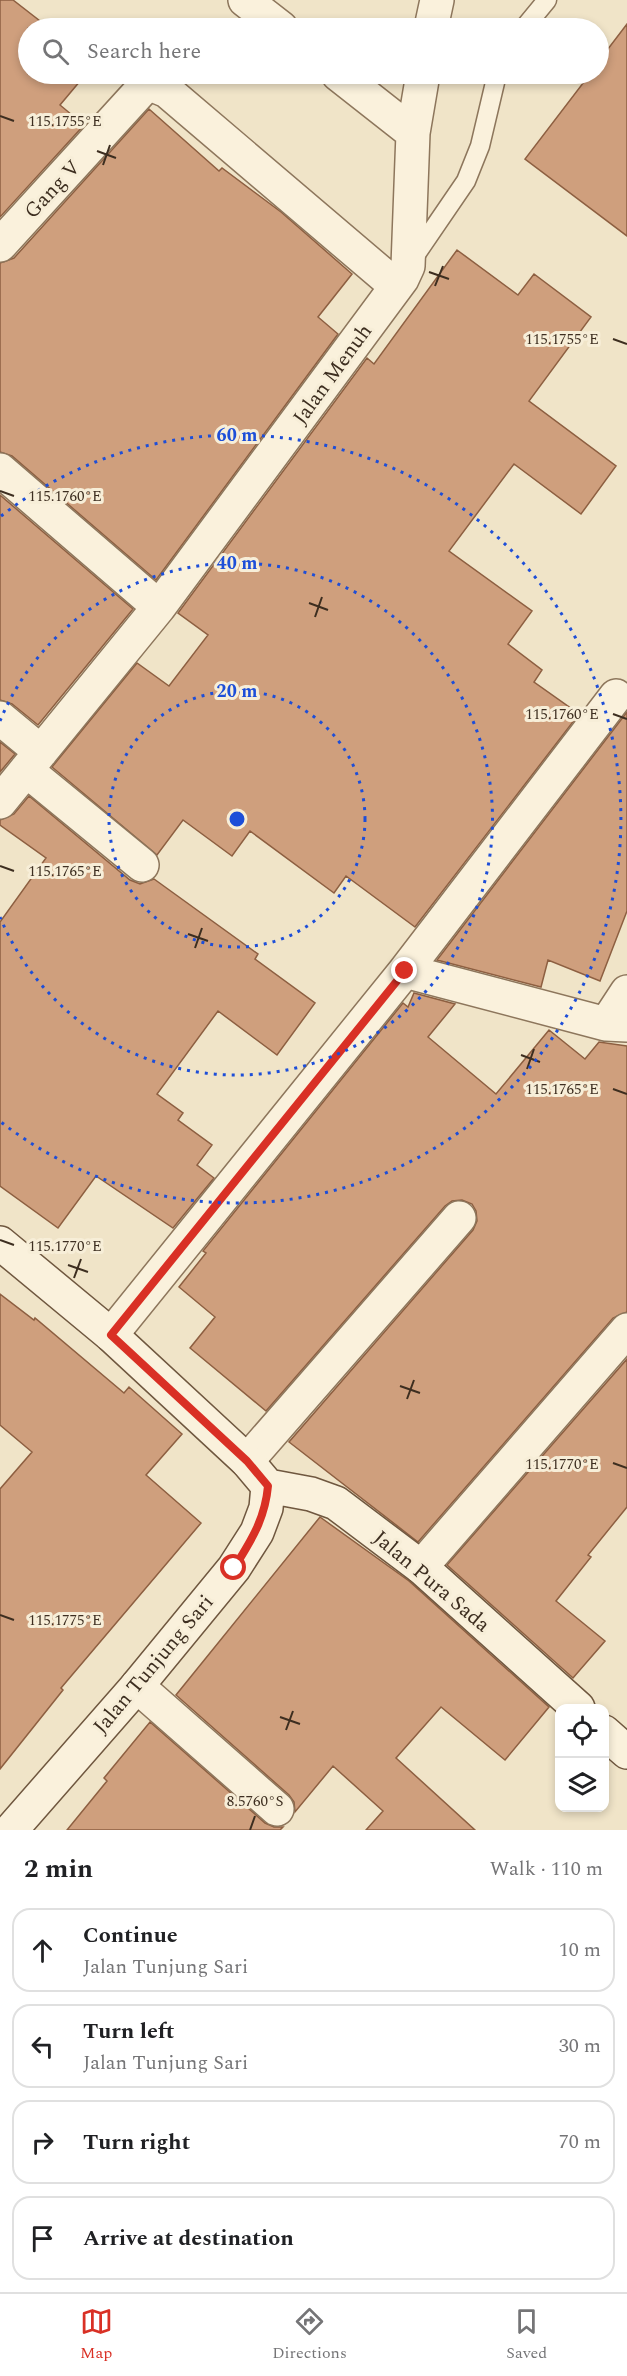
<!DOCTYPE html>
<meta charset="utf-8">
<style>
:root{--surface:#fff;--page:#f2f2f2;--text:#202124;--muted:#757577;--line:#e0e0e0;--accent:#d93025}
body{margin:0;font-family:Spectral,serif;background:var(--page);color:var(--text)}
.controls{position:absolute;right:18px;bottom:18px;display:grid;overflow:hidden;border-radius:12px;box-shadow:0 3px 9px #0003}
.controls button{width:54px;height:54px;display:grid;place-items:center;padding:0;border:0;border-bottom:2px solid var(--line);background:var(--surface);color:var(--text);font:30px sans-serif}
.stop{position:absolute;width:18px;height:18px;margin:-14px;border:4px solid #d93025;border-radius:50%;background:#fff}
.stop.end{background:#d93025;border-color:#fff;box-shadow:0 2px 6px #0008}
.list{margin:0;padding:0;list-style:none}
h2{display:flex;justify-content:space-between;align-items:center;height:78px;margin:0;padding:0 24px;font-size:26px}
h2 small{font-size:20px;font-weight:400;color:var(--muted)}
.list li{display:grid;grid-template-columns:39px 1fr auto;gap:18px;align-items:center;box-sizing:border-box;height:84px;margin:0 12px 12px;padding:0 12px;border:2px solid var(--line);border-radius:18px}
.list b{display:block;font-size:22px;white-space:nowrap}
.list p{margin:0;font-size:20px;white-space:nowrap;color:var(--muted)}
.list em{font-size:20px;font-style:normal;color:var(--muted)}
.icon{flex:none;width:33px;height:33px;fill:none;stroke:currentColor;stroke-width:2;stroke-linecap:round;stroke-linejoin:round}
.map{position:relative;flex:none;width:627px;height:1830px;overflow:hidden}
.search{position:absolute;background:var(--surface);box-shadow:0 3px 9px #0003;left:18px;right:18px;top:18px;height:66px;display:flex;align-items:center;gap:15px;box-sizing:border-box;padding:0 21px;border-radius:33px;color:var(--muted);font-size:22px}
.sheet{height:462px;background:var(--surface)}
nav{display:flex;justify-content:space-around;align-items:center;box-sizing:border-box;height:84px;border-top:2px solid var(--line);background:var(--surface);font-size:16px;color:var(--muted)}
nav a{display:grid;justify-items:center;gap:3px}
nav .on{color:var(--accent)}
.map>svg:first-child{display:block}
</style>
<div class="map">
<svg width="627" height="1830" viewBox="0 0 627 1830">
<rect width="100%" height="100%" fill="#f0e4c8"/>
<path fill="#cf9f7d" stroke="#8d5f41" stroke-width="1.5" d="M0,0h13l36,28h-21v46h58l-26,31 24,20 -84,92z
M627,24v212l-102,-77 65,-85h8v-12z
M149,109l70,62 3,-3 59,44 71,62 -34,43 20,17 -182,246 -144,-124 -12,-4v-189l14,-5z
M457,250l61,45 16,-21 57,43 -62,84 87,65 -35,48 -67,-50 -65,87 83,60 -24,33 34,26 -8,12 45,32 -164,213 -69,-51 -12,17 -84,-62 -18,25 -49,-36 -26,35 -105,-88 85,-104 32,23 39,-51 -30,-22 189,-255 7,6z
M0,495l133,114 -95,116 -26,-21 -12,-4z
M627,712v199l-27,70 -52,-21 -7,27 -104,-27z
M0,742l15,12 -15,18z
M29,796l101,84 10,4 14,-5 104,75 -3,5 60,44 -38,52 -59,-44 -61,83 26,19 -5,7 34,25 -15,20 17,13 -41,50 -77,-52 -38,52 -58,-42v-264l46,-64 -46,-33v-5l14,-6z
M414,993l41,11 -27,33 68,57 53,-64 36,29 14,-17 28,4v266l-14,6 -195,224 -129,-100 184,-212 4,-9 -1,-10 -4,-7 -10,-4 -10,1 -7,5 -179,205 -76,-63 25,-31 -36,-30 27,-34 -3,-2 200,-248 5,4z
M0,1294l34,26 1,-2 89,75 5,-6 53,47 -36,41 55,48 -140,165 2,2 -63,79v-280l32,-37 -32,-27z
M627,1359v148l-39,48 3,2 -35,44 49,40 -32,37 -126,-113z
M320,1517l89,64 140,126 -44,53 -64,-53 -45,51 79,72h-109l17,-19 -50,-45 -38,46 -1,-10 -5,-7 -113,-100z
M150,1722l115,101 9,4h9l-3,3h-213l40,-49 -3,-3z"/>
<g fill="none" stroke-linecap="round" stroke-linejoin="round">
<defs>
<path id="lane" d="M524,28l23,-28
M412,260l54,-79 14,-35 17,-72"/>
<path id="street" d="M245,0l36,28
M431,28l6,-28
M338,74l75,59
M0,245l145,-159h10l12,5 229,195
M0,470l159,137
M0,718l41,34
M26,770l116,95
M0,802l159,-195 243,-328 6,-13 5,-133 10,-59
M405,971l201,53 21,1
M606,1024l21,-32
M111,1335l294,-364 211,-275
M247,1461l212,-243
M421,1567l206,-237
M137,1686l140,123"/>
<path id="secondary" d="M0,1243l111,92 136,126 21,25 -2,22 -9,24 -23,36 -97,118 -126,144
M268,1486l43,8 25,9 85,64 157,141
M604,1732l23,20"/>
</defs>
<use href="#lane" stroke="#8d765c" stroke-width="21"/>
<use href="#street" stroke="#8d765c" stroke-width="36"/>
<use href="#secondary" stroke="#6f573f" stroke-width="36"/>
<use href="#lane" stroke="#faf1dc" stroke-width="18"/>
<use href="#street" stroke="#faf1dc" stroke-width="33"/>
<use href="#secondary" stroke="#faf1dc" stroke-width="33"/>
</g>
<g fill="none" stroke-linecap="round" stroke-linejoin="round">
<path stroke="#d93025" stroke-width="8" d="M234,1568c17,-27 31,-49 34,-82l-21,-25 -136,-126 294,-364"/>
</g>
<path fill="none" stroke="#3d2e20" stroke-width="2" d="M0,116l14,5M97,151l19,7M103,165l7,-20M429,272l20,7M435,286l8,-20M613,339l14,5M0,491l14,5M309,603l19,7M315,617l7,-20M613,714l14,5M0,866l14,5M188,934l20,7M195,948l7,-20M521,1055l19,7M527,1069l7,-20M613,1089l14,5M0,1240l14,5M68,1265l20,7M74,1278l7,-19M400,1386l20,7M407,1399l7,-19M613,1463l14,5M0,1615l14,5M280,1717l20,7M286,1730l7,-19M250,1830l5,-14"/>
<g fill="none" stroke="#1d4ed8" stroke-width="3" stroke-dasharray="3 6">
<circle cx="237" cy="819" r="128"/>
<path d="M0 721A256 256 0 1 1 0 917"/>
<path d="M1 516A384 384 0 1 1 1 1122"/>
</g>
<g text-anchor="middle" stroke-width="6" stroke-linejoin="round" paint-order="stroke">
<g font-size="21" fill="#3d2e20" stroke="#f7eed8">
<text transform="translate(52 189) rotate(-47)" y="7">Gang V</text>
<text transform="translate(332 374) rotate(-54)" y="7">Jalan Menuh</text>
<text transform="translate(432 1581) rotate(40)" y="7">Jalan Pura Sada</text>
<text transform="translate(153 1664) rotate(-50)" y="7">Jalan Tunjung Sari</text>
</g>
</g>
<g font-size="15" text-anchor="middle" fill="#3d2e20" stroke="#f7eed8" stroke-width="6" stroke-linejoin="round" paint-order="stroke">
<text x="65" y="126">115.1755°E</text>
<text x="562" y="344">115.1755°E</text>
<text x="65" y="501">115.1760°E</text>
<text x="562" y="719">115.1760°E</text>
<text x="65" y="876">115.1765°E</text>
<text x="562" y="1094">115.1765°E</text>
<text x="65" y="1251">115.1770°E</text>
<text x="562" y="1469">115.1770°E</text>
<text x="65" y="1625">115.1775°E</text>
<text x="255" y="1806">8.5760°S</text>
</g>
<circle cx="237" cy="819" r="9" fill="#1d4ed8" stroke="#f7eed8" stroke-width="3"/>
<g font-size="18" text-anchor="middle" font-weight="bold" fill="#1d4ed8" stroke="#f7eed8" stroke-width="6" stroke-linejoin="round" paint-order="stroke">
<text x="237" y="441">60 m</text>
<text x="237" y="569">40 m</text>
<text x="237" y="697">20 m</text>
</g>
</svg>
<div class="controls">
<button><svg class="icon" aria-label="locate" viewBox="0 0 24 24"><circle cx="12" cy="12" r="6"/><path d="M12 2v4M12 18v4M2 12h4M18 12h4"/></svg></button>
<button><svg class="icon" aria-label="layers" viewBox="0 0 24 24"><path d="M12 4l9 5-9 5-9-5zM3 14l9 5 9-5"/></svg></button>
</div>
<div class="stop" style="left:234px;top:1568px"></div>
<div class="stop end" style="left:405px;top:971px"></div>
<div class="search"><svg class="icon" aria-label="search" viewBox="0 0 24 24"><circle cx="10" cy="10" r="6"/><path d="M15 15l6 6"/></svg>Search here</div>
</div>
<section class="sheet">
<h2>2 min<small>Walk · 110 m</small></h2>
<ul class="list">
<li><svg class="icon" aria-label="ahead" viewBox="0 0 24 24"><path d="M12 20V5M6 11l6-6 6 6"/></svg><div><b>Continue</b><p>Jalan Tunjung Sari</p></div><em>10 m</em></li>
<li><svg class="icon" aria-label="left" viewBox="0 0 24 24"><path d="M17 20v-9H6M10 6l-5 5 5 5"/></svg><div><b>Turn left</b><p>Jalan Tunjung Sari</p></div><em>30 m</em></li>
<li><svg class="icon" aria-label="right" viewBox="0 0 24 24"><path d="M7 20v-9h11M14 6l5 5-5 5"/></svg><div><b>Turn right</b></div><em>70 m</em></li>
<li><svg class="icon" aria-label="arrive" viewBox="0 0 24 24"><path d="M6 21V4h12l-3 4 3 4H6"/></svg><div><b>Arrive at destination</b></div></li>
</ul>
</section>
<nav>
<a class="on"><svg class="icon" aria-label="map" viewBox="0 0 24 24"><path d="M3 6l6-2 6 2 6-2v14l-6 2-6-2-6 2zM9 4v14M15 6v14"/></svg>Map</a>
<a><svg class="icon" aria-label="directions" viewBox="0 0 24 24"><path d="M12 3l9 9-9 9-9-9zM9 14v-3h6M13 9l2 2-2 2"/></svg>Directions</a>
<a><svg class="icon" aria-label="saved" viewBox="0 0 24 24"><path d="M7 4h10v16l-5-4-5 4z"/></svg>Saved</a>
</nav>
